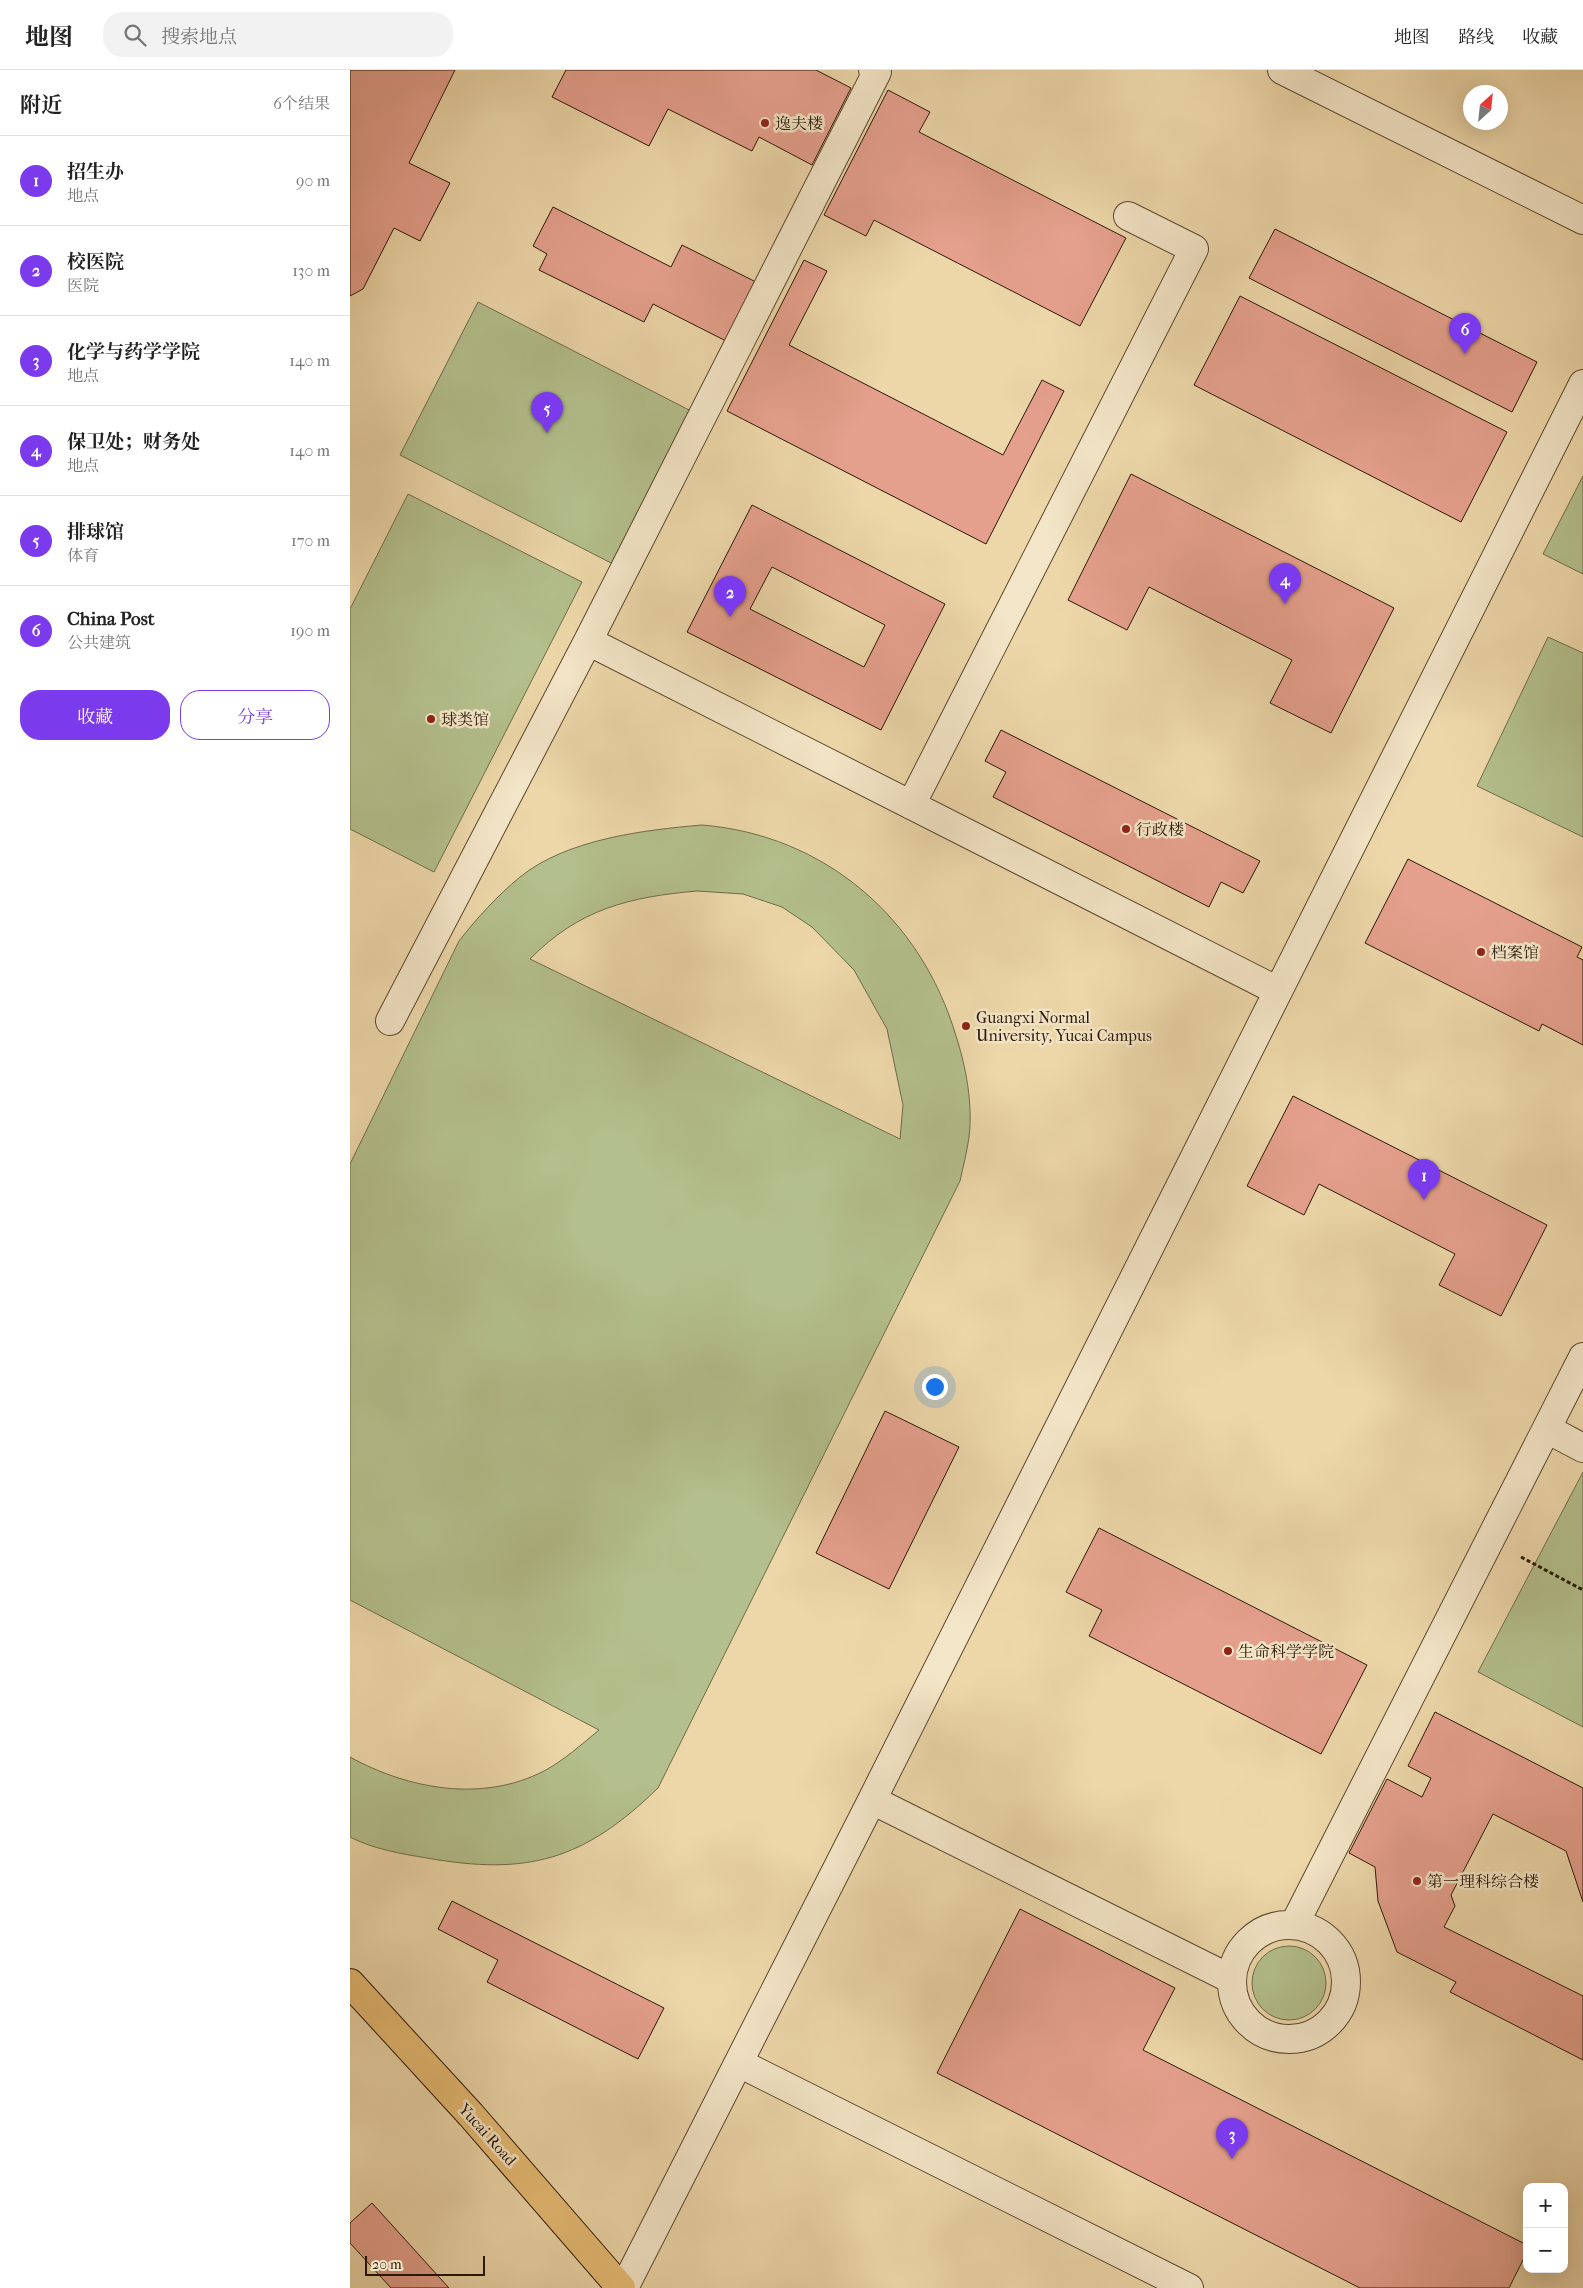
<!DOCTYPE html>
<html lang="zh">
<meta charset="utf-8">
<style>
:root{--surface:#fff;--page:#f2f2f2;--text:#222;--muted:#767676;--line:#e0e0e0;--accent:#7c3aed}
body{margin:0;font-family:"IM FELL French Canon","Noto Serif SC",serif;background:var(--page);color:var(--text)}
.controls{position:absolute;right:15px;bottom:15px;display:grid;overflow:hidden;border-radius:10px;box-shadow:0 5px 20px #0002}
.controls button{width:45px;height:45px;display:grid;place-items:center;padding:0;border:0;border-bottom:1px solid var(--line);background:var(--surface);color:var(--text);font:25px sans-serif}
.compass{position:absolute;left:1113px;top:15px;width:45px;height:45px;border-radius:50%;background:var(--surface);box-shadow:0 5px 20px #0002;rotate:27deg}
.scale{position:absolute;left:15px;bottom:12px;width:120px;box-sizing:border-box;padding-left:5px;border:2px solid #2b1806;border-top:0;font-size:14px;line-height:18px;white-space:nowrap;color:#2b1806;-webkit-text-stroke:4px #f3e5c7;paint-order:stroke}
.you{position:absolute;left:584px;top:1316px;width:18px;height:18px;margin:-12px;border:4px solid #fff;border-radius:50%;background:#1a73e8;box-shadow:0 0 0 8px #1a73e833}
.badge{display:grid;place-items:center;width:32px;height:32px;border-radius:50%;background:var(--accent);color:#fff;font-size:16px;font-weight:700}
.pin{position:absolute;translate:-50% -41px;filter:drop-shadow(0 1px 2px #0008)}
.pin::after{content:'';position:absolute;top:26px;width:18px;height:15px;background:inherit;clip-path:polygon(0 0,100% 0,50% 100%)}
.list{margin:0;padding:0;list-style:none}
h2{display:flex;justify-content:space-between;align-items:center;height:65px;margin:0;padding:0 20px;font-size:21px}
h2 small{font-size:16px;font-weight:400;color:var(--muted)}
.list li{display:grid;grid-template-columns:32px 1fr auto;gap:15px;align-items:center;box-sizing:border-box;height:90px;padding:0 20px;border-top:1px solid var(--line)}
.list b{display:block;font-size:19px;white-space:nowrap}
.list p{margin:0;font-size:16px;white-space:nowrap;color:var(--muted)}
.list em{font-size:16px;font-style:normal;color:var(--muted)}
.actions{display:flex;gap:10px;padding:15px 20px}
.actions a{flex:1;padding:11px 0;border:1px solid var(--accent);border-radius:20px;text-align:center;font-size:18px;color:var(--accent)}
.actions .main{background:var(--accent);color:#fff}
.icon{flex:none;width:28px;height:28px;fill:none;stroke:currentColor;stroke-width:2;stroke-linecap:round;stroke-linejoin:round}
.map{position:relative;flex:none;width:1233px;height:2218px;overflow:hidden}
header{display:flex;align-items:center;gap:30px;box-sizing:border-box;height:70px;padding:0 25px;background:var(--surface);border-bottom:1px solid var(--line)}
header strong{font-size:24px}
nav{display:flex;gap:28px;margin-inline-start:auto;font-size:18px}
.search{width:350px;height:45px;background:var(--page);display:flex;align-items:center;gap:12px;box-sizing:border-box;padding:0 18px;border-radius:20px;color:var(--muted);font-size:19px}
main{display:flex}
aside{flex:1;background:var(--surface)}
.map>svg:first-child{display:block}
</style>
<header>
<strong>地图</strong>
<div class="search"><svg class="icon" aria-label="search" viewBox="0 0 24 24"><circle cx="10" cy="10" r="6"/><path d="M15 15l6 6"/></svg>搜索地点</div>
<nav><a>地图</a><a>路线</a><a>收藏</a></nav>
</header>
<main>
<aside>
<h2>附近<small>6个结果</small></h2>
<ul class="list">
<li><span class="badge">1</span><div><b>招生办</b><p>地点</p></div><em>90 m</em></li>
<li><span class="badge">2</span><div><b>校医院</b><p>医院</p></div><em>130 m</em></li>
<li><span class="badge">3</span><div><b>化学与药学学院</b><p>地点</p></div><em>140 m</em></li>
<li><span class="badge">4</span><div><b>保卫处；财务处</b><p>地点</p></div><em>140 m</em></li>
<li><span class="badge">5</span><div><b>排球馆</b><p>体育</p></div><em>170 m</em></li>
<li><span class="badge">6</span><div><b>China Post</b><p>公共建筑</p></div><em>190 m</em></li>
</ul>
<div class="actions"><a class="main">收藏</a><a>分享</a></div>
</aside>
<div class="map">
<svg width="1233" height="2218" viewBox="0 0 1233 2218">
<rect width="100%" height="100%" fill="#edd7a9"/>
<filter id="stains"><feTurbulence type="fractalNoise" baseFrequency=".004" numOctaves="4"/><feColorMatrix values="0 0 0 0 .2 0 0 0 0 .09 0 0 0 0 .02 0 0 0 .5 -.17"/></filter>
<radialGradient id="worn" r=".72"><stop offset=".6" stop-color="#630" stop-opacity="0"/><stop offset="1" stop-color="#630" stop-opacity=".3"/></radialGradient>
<path fill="#b3bf8c" stroke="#6f6c49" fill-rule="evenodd" d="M128,232l215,110 -78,153 -215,-110z
M1233,406v98l-40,-20z
M58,424l174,88 -148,290 -84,-43v-220z
M1198,567l35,16v184l-106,-51z
M352,755c123,10 219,93 254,211 10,31 17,68 13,101 -2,15 -6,30 -9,44l-302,607c-74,72 -130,88 -231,70 -25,-4 -54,-9 -77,-21v-80c58,32 132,46 194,14 19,-10 38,-27 55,-41l-249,-130v-436l109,-223c18,-23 38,-45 61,-64 47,-38 124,-47 182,-52zM347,821l46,3 39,13 30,20 42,43 33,59 16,76 -3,34 -370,-180c49,-50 99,-62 167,-68z
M1233,1402v255l-105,-55z
M902 1913a37 37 0 1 1 74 0a37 37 0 1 1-74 0Z"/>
<path fill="#e5a08d" stroke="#2b1806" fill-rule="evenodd" d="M0,0h105l-46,93 41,20 -30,58 -26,-13 -31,61 -13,7z
M216,0h250l35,18 -39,77 -53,-28 -7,14 -84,-42 -19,37 -97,-49z
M538,20l42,22 -11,20 207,106 -46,88 -206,-106 -8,16 -42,-21z
M203,137l118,60 11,-22 74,37 -30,59 -73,-37 -9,18 -105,-52 8,-16 -14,-8z
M925,159l262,133 -25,50 -263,-134z
M454,190l23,11 -38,74 214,110 39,-75 22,11 -78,153 -259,-133z
M890,226l267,136 -46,90 -267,-137z
M781,404l263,134 -63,125 -61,-30 22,-43 -143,-73 -22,43 -59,-30z
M402,435l193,99 -64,126 -194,-98zM422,497l113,58 -21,42 -114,-58z
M651,660l259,131 -17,32 -22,-11 -12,25 -216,-110 13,-25 -21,-11z
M1058,789l174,88 -5,10 6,3v85l-41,-21 -3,7 -174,-88z
M943,1026l254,129 -46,91 -62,-31 16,-31 -136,-70 -15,31 -57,-29z
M535,1341l74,36 -70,142 -73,-36z
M749,1458l268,137 -46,89 -232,-118 13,-26 -36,-18z
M1085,1642l148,76v114l-17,-51 -73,-37 -42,81 4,11 -11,21 139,69v64l-133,-68 6,-10 -59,-30 -19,-51 -3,-34 -26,-14 38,-74 35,18 9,-19 -23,-12z
M102,1831l212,107 -26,51 -151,-77 11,-22 -60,-31z
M670,1839l155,79 -32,62 384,195v7l-18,36h-149l-423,-215z
M22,2133l77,85h-58l-41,-45v-20z"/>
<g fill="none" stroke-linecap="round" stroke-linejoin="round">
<defs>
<path id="minor" d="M932,0l301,150
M238,571l690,350
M561,735l283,-556 -66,-33
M40,951l198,-380 289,-569 -4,-2
M1197,1359l36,19
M522,1730l359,179
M882 1912a57 57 0 1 1 114 0a57 57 0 1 1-114 0Z
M944,1855l289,-568
M389,1993l450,225
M274,2218l248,-488 711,-1416"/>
<path id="major" d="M0,1913l121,132 150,173"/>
</defs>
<use href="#minor" stroke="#5c482f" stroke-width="30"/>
<use href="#major" stroke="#2b1806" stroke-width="30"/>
<path stroke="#2b1806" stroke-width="3" stroke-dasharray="4 2.5" stroke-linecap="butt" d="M1171,1487l62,33"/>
<use href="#minor" stroke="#f3e5c7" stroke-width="28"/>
<use href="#major" stroke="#e6bc74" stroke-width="28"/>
</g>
<g fill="#8f2418" stroke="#f3e5c7" stroke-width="2">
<circle cx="415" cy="53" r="5"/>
<circle cx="81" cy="649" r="5"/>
<circle cx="776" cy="759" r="5"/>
<circle cx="1131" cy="882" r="5"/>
<circle cx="616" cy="956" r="5"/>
<circle cx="878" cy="1581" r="5"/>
<circle cx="1067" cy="1811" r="5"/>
</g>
<g text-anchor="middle" stroke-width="5" stroke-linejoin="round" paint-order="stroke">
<g font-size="16" fill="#2b1806" stroke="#f3e5c7" text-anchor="start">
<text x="425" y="59">逸夫楼</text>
<text x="91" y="655">球类馆</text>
<text x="786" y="765">行政楼</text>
<text x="1141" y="888">档案馆</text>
<text x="626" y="953">Guangxi Normal<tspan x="626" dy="18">University, Yucai Campus</tspan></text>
<text x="888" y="1587">生命科学学院</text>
<text x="1077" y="1817">第一理科综合楼</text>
</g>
<g font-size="16" fill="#2b1806" stroke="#f3e5c7">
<text transform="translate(138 2064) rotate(48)" y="6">Yucai Road</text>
</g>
</g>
<rect width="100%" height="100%" filter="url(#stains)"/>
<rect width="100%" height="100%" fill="url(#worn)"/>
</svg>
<div class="controls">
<button>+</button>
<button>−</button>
</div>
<svg class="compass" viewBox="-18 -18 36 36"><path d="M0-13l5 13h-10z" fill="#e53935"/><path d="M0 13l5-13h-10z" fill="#767676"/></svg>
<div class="scale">20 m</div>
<div class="you"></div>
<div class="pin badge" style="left:1074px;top:1130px">1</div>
<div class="pin badge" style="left:380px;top:547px">2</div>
<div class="pin badge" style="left:882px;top:2089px">3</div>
<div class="pin badge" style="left:935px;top:534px">4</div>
<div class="pin badge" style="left:197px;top:363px">5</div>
<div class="pin badge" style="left:1115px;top:284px">6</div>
</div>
</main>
